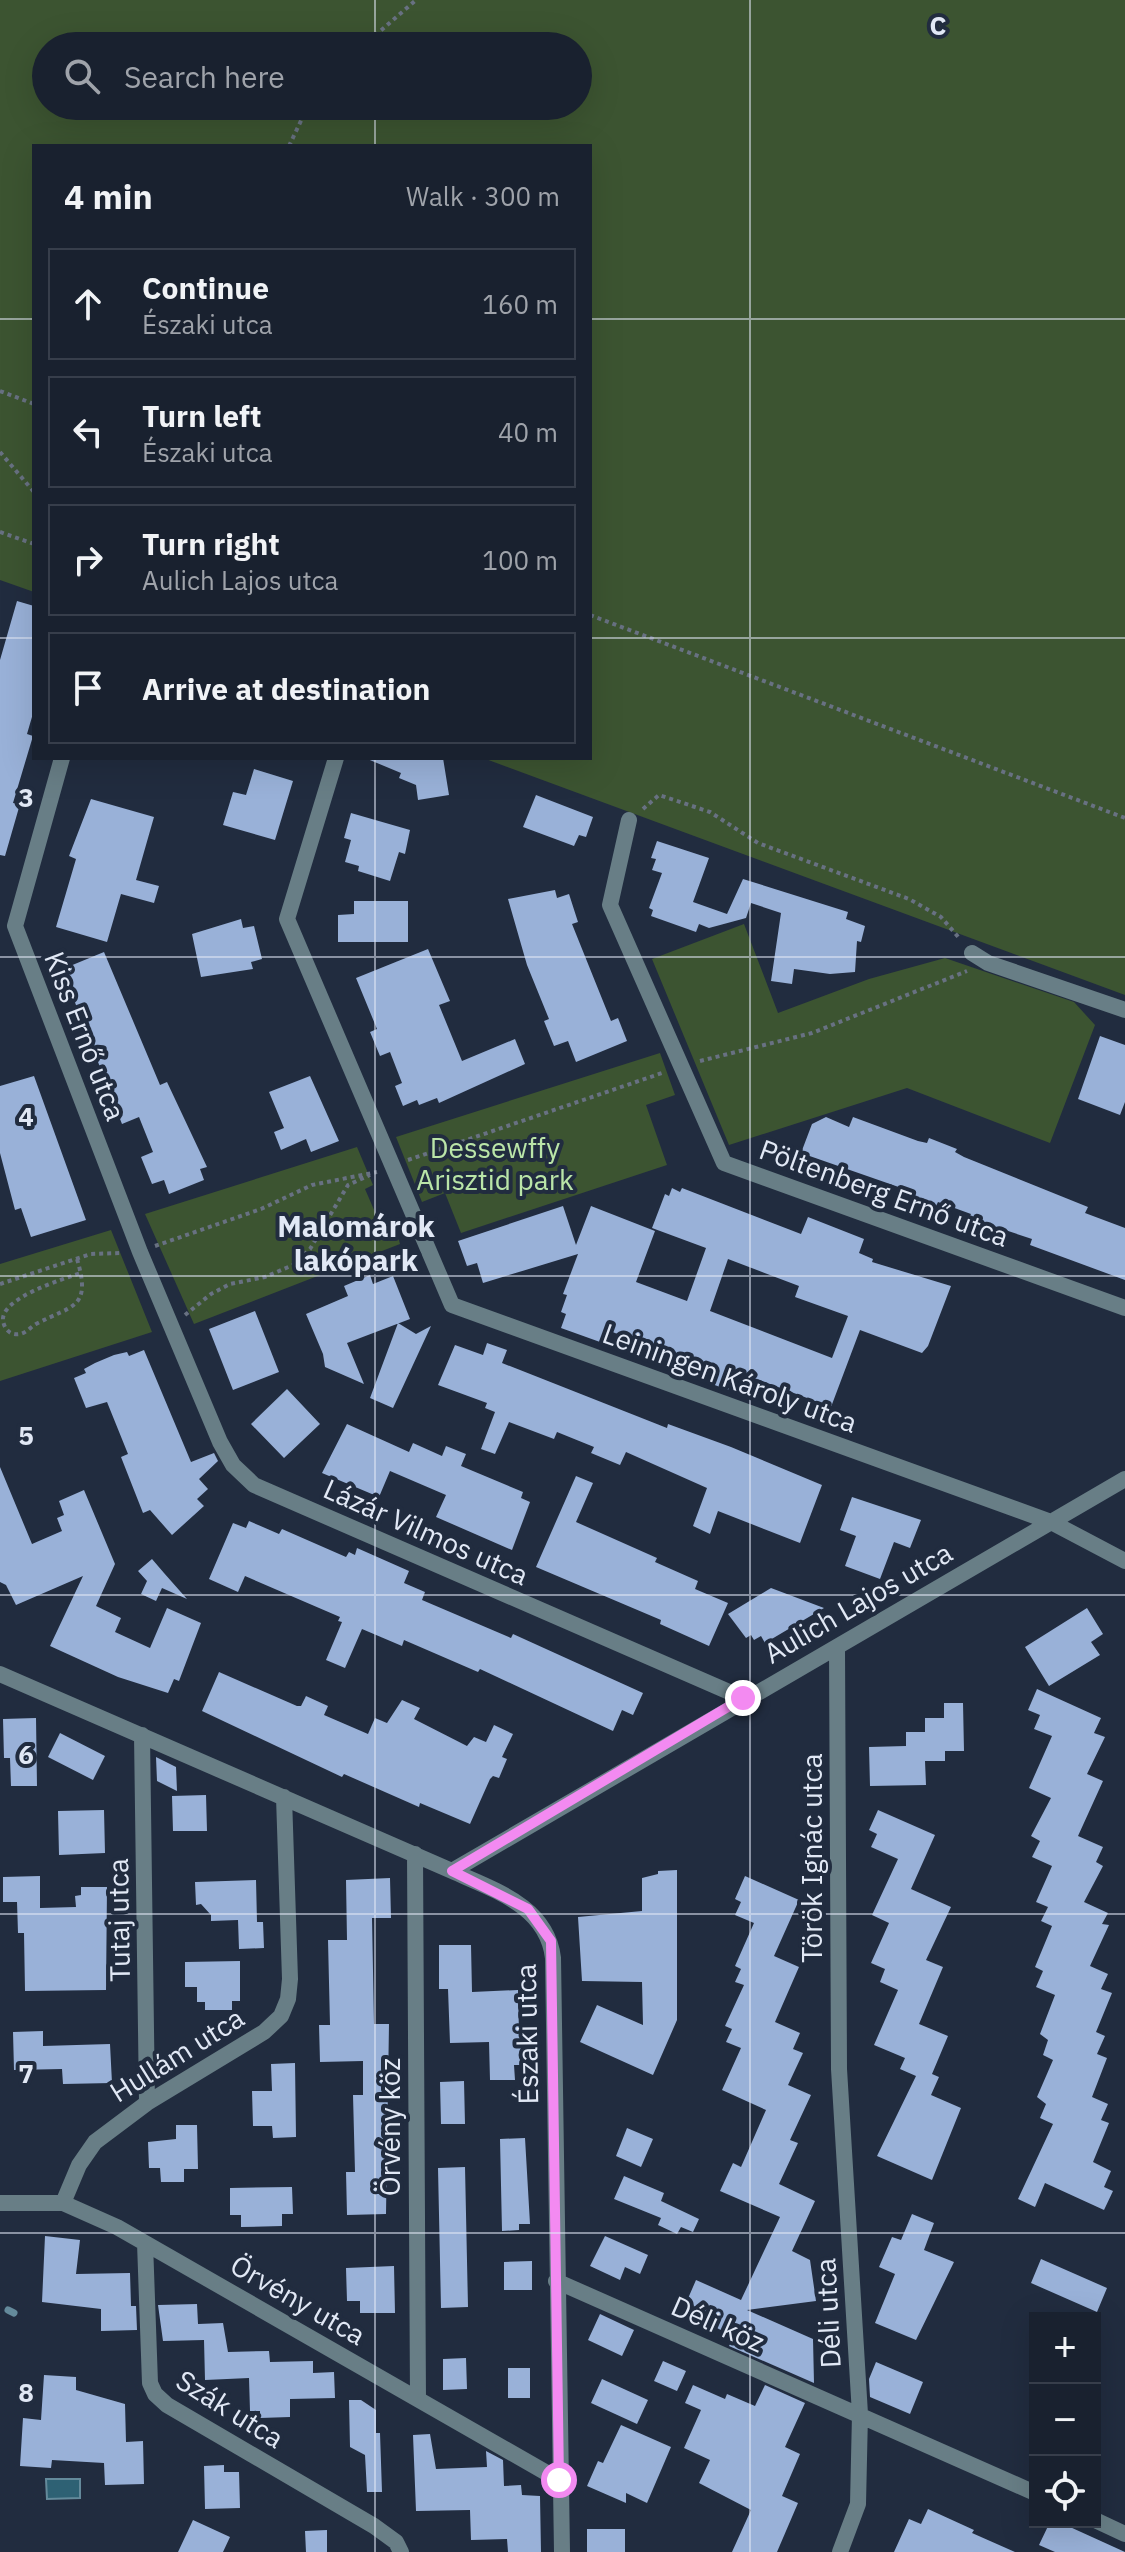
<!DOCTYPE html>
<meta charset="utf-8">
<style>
:root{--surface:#19212f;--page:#222937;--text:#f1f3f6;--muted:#9fa3aa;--line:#373e4b}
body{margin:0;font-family:"IBM Plex Sans",sans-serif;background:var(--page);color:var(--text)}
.controls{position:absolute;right:24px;bottom:24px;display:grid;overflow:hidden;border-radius:0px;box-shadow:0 8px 32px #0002}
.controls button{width:72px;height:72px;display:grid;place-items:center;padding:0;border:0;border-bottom:2px solid var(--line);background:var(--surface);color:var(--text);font:40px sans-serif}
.stop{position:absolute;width:24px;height:24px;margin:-18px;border:6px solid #f38af1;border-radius:50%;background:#fff}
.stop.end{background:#f38af1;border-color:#fff;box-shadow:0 2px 8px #0008}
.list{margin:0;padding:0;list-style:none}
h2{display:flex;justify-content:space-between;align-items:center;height:104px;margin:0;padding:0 32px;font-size:34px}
h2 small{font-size:26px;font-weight:400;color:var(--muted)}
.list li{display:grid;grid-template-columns:52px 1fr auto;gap:24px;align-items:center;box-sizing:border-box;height:112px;margin:0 16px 16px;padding:0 16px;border:2px solid var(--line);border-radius:0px}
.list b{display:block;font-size:30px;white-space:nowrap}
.list p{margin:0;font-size:26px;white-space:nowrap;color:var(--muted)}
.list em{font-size:26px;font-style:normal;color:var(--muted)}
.icon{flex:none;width:44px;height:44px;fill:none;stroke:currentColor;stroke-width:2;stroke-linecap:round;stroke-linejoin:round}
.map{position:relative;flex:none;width:1125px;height:2552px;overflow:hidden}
.search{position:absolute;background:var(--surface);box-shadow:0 8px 32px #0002;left:32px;top:32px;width:560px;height:88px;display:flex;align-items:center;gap:20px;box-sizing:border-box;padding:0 28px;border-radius:44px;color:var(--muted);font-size:30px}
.panel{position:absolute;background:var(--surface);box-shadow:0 8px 32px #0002;left:32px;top:144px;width:560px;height:616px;border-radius:0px}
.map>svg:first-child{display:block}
</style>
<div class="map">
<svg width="1125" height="2552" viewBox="0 0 1125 2552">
<rect width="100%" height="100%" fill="#212c3f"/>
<path fill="#3c5431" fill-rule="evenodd" d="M0,0h1125v995l-642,-237h107v-612h-556v446l-34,-12zM46,46h532v60h-532z
M744,924l34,89 91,-34 76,-21 129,44 21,23 -45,118 -143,-55 -178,57 -77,-186z
M660,1053l15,42 -29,10 21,60 -206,68 -16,-40 -23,9 -26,-65z
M357,1147l16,38 -8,4 22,51 11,-3 2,7 -206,80 -49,-110z
M111,1230l41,102 -152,49v-117z"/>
<path fill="#2e6174" stroke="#648a9b" stroke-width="2" d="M46,2479h34v19l-33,1z"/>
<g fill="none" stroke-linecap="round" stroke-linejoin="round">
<path stroke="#648a9b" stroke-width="7" d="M8,2310l6,3"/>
</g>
<path fill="#99b1d8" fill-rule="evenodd" d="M17,601l17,5v104l-7,24 6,2 -20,67 7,1 -15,52 -5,-1v-195z
M365,758h78l6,37 -31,5 -2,-15 -17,-7 2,-5z
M254,769l39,12 -18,59 -52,-15 10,-33 13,3z
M536,795l57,22 -7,20 -7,-2 -5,11 -51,-19z
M91,799l63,18 -18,63 23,6 -5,17 -33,-9 -14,48 -51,-15 20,-68 -7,-3z
M351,813l59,17 -5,24 -6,-2 -9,29 -32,-10 1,-5 -14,-4 6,-22 -7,-2z
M657,841l52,17 -16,44 34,12 16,-35 105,33 -2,7 19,7 -4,16 -4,-1 -2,31 -25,2 -36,-5 -2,15 -21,-3 10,-68 -30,-10 -5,15 -37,10 -10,-4 -3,8 -45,-16 2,-6 -4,-2 13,-35 -10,-3 4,-11 -5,-1z
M555,890l2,8 12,-4 9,28 -6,2 39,97 7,-3 9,23 -51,21 -8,-21 -14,5 -10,-25 5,-2 -22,-54 -19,-66z
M354,901h54v41h-70v-27l16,-1z
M241,919l2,9 11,-2 8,33 -11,3 2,7 -52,8 -9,-43z
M428,949l22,52 -11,4 23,56 53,-22 10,25 -86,39 -2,-5 -18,7 -2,-5 -14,6 -8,-20 7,-3 -12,-31 -10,4 -10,-24 7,-3 -21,-51z
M104,952l56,133 7,-3 40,85 -7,2 4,11 -35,14 -5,-14 -12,4 -11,-27 12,-5 -14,-35 -17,7 -58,-150 8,-3 -2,-5z
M1100,1036l25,9v57l-5,13 -42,-16z
M34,1076l52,144 -55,17 -10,-29 -6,2 -15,-57v-67z
M310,1076l29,65 -28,11 -5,-13 -25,11 -7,-18 10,-4 -15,-36z
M826,1117l23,10 4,-10 65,24 9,2 2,-5 28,11 -2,3 9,5 124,50 -3,6 40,15v52l-95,-35 2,-6 -63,-21 2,-4 -33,-12 -2,4 -25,-9 2,-5 -112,-39 11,-29z
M672,1188l8,4 2,-4 119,46 7,-17 56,22 -5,14 14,6 -1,3 79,24 -23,60 -6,7 -62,-23 -29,77 -82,-31 -3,6 -13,-5 -5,13 -32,-12 4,-11 -95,-38 -5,13 -39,-14 5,-14 -5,-2 6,-17 -4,-1 15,-40 -95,29 -6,-20 -10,3 -9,-25 105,-35 13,39 15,-39 64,25 -19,51 51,19 19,-53 -54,-20 13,-34 4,2zM728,1259l71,27 -4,11 53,19 -16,42 -122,-47z
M370,1275l3,9 20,-8 17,43 -63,24 17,41 -39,-17 -2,-13 -17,-40 42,-18 -4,-10z
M255,1311l24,61 -46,18 -24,-61z
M398,1323l18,11 15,-8 -38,82 -23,-10z
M487,1343l20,7 -5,13 165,65 1,-4 63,23 91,38 -22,58 -82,-32 -8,23 -17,-8 14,-38 -81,-36 -6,13 -29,-12 3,-6 -37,-15 -3,7 -45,-17 -14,32 -14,-5 14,-37 -10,-4 2,-5 -49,-18 17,-40 28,10z
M144,1350l47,112 23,-9 4,8 -19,18 9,10 -11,10 7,7 -32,29 -22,-25 -7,3 -22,-56 7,-3 -21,-52 -21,6 -12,-30 12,-5 -2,-4 11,-6 19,-8 13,-3 2,4z
M287,1389l33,35 -36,34 -33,-34z
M347,1424l62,28 4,-9 29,13 4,-10 20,8 -5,12 62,26 -2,6 9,4 -18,48 -76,-33 10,-22 -56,-24 -11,26 -57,-24z
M0,1467l32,77 30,-13 -5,-13 7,-3 -5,-14 25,-11 31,74 -19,42 25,12 -6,14 35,16 17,-40 34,15 -22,58 -5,-2 -6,14 -50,-16 -68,-31 33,-70 -67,29 -10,-20 -6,-3z
M576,1476l17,7 -17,39 81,36 -2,4 43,19 -3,8 33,14 -19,43 -49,-22 1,-4 -125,-53z
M852,1497l69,23 -11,28 -16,-6 -14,37 -35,-13 11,-30 -16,-6z
M249,1521l30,13 3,-5 64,28 3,-5 6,3 2,-7 52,23 -5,12 21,9 -3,8 89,38 2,-4 130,59 -10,22 -11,-5 -9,21 -133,-62 -2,3 -74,-32 -2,6 -40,-17 -17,39 -19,-8 16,-38 -4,-1 2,-4 -95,-41 -7,16 -29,-13 24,-56 13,5z
M152,1559l12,14 23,26 -25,-11 -6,13 -15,-7 6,-13 -9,-10z
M771,1588l53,20 -59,35 -4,-7 -7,4 -3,-5 -5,3 -18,-24z
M1087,1608l16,26 -12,8 9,13 -51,31 -24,-39z
M219,1672l78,34h4l5,-10 22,10 -4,9 44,19 7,-16 12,5 15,-23 18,8 -6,11 53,27 7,-9 12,5 8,-17 19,9 -11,23 5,2 -8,19 -6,-2 -3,3 -20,45 -50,-21 -1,4 -75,-33 -2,3 -140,-66z
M1037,1689l64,29 -7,15 11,4 -18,37 16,7 -25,55 25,11 -7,15 7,4 -19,36 24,11 -6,11 7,1 -19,41 18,8 -7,15 11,4 -16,39 9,4 -8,18 10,4 -15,39 16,7 -7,16 8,3 -16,39 18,9 -7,16 9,4 -9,19 -59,-27 -10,24 -17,-8 35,-75 -13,-6 6,-14 -9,-7 16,-37 -10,-5 5,-15 -8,-6 15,-39 -19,-8 7,-16 -8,-4 17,-41 -11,-5 7,-14 -12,-5 16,-36 -20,-9 8,-16 -9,-5 20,-38 -22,-10 23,-52 -18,-7 6,-14 -12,-5z
M944,1703h19l1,48h-19v10h-20l1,24 -56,1 -1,-39 37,-1v-14h19v-14h19z
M36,1718l1,68h-26l-1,-28h-6l-1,-39z
M60,1733l45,23 -12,24 -45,-23z
M156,1757l20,10 1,24 -20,-10z
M206,1795l1,36h-34l-1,-35z
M104,1810l1,43 -46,2 -1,-44z
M878,1810l57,25 -24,54 40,18 -25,53 17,7 -24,57 29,12 -16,38 7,3 -8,18 30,13 -29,72 -55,-24 39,-80 -16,-7 5,-11 -31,-13 24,-55 -18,-8 5,-13 -14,-6 18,-40 -17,-8 26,-56 -27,-12 6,-13 -8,-4z
M677,1870v150l-24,55 -73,-33 17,-37 46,20 -1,-43 -60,-1 -4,-64 64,-6v-33l16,-4v-3z
M40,1876v32l36,-1 -1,-11 6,-1v-8h26l-1,103 -81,1 -1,-58h-6l-1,-31h-14v-25z
M745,1876l54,24 -25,56 25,11 -24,55 25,11 -7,16 10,4 -15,32 23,10 -21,45 8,3 -19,41 36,17 -23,50 18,9 6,41 -69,9 66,29 1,44 -85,-37 5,-9 -51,-27 13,-30 45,20 39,-83 -60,-26 13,-28 8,4 25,-57 -44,-20 19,-42 -15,-6 6,-13 -7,-3 19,-41 -9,-3 6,-13 -6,-3 19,-43 -19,-8 6,-13 -6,-3z
M390,1878l1,40h-19l2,106h15l-3,190 -39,1 -1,-43h9l-2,-77h10v-34l-43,1 -1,-37h11l-2,-85h19l-1,-60z
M256,1880l1,42h6l1,26 -25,1 -1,-29 -27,1v-6l-10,-11 -5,1 -1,-23z
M439,1945h32l1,47 46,-2 1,44h5l1,31h-11l1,15h-25l-1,-38 -39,1 -2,-54h-9z
M240,1961v40h-8v9h-27v-8h-8v-15h-12v-25z
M43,2031v15l67,-2 2,39 -49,1 -1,-15 -48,1 -1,-38z
M295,2063l1,74 -23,1 -1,-12h-19l-1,-35h20l-1,-27z
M464,2081l1,43h-24l-1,-42z
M176,2125h21l1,44h-14v13h-23l-1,-14h-11l-1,-26 28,-3z
M627,2128l26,11 -12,28 -25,-11z
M525,2138l5,86h-11v6l-17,1 -2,-92z
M465,2167l3,140 -27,1 -3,-140z
M624,2176l40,17 -3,8 38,18 -6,13 -12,-5 -4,7 -19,-9 3,-7 -47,-19z
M292,2187l1,27h-11v12l-41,1v-12h-11v-27z
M912,2214l22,9 -10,27 30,12 -38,78 -41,-17 20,-49 -16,-7 13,-30 9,3z
M45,2236l35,4 -4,34 54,-1 1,33h5l1,24 -36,1v-22l-59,-7z
M605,2236l43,19 -8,19 -15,-7 -5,13 -30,-14z
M1041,2259l66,29 -10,24 -66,-29z
M532,2261v29h-28v-28z
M394,2266l1,47h-35v-12h-13l-1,-33z
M197,2304l1,20 25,-1 5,29 41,-1 1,11 43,-1v12l21,-1 1,26 -45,1v18l-30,1v-7h-10l-1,-33 -44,2 -1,-40 -41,1 -5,-36z
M600,2314l34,16 -12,26 -34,-16z
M466,2358l1,31 -24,1v-31z
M663,2361l23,10 -9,20 -23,-10z
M876,2362l47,20 -13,32 -40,-17 -1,-18z
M508,2368h22v30h-22z
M44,2375l32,2v13l49,14 1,38 17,-1 1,43 -39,1 -1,-22 -52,-3 -1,8 -31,-2 3,-48 18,2z
M602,2379l46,21 -11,24 -46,-21z
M693,2385l32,14 2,-5 28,12 10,-21 40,18 -20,44 15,7 -18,42 16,7 -21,49h-45l19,-42 -52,-27 11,-23 -26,-12 17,-38 -16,-7z
M349,2400h12l15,10v23h4l2,59h-15l-2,-37 -15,-8z
M621,2425l50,22 -24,56 -21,-10v10l-39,-17 11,-25 5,2z
M430,2434l6,35 51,-2 -1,-16 17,9 1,26 17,-1 1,10 18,1 1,56h-33l-1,-13 -36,1 -1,-30 -54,1 -3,-76z
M224,2465v7h15l1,36 -35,1 -1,-43z
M928,2509l46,21 -2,3 43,19h-121l15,-33 12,5z
M193,2520l37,17 -7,15h-45z
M1050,2522h9l66,30h-70l-16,-7z
M587,2529h38v23h-38z
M327,2530v22h-21l-1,-21z"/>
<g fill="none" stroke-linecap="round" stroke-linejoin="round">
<path stroke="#687182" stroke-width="4" stroke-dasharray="4 4" stroke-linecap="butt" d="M363,46l53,-46
M289,146l19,-40
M0,391l34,13
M0,452l34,40
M0,532l34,12
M590,615l535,203
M643,809l16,-14 51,17 48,31 151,56 32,18 19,22
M700,1061l112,-28 155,-62
M408,1160l257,-88
M155,1246l106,-37 51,-24 65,-13
M77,1259c15,50 -5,46 -41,65 -7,4 -12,12 -22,10 -6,-1 -10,-7 -11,-13 -3,-23 60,-42 78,-48
M0,1284l91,-30 29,-1
M185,1315l26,-21 19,-10 35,-7 28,-12 17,-16 38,-64 22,-10"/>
<path stroke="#687e86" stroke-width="16" d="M62,758l-47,168 125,326 80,190 13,23 21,20 489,213
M336,758l-49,161 165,386 599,217 74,39
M629,820l-19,85 114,258 401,145
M972,953l16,10 137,47
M837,1647l2,422 21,345 -2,90 -18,48
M0,1674l452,197c42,19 95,35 101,87l9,594
M142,1735l5,368
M415,1854l3,545
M452,1871l673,-392
M0,2203h63l54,24 442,253
M63,2203l16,-38 16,-23 52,-39 117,-71 17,-16 7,-17 2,-20 -6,-182
M145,2243l5,140 5,11 12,11 207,121 22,16 5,10
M556,2281l479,212
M1095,2520l30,14"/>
</g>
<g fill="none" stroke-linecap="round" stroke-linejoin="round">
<path stroke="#f38af1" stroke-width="10" d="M559,2480l-8,-539 -23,-32 -76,-38 291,-173"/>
</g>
<path fill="none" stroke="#e1e8f5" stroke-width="2" stroke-opacity="0.55" d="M375,0v46M750,0v2552M375,106v40M0,319h34M590,319h535M0,638h34M590,638h535M375,758v1794M0,957h1125M0,1276h1125M0,1595h1125M0,1914h1125M0,2233h1125"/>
<g text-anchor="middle" stroke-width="8" stroke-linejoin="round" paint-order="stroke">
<g font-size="28" fill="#e1e8f5" stroke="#212c3f">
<text transform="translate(85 1036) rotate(69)" y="10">Kiss Ernő utca</text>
<text transform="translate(884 1193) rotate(20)" y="10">Pöltenberg Ernő utca</text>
<text transform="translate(730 1378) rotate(20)" y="10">Leiningen Károly utca</text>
<text transform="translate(426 1532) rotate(24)" y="10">Lázár Vilmos utca</text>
<text transform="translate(858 1603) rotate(-30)" y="10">Aulich Lajos utca</text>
<text transform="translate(812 1858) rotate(-90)" y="10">Török Ignác utca</text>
<text transform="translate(119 1920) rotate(-91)" y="10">Tutaj utca</text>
<text transform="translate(527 2034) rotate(-91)" y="10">Északi utca</text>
<text transform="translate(177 2055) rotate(-32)" y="10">Hullám utca</text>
<text transform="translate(390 2127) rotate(-90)" y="10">Örvény köz</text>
<text transform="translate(298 2300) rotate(30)" y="10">Örvény utca</text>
<text transform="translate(828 2313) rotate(-93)" y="10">Déli utca</text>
<text transform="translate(718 2324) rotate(24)" y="10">Déli köz</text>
<text transform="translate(230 2409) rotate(32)" y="10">Szák utca</text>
</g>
<g font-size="28" fill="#bae5a8" stroke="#212c3f">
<text x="495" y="1158">Dessewffy<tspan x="495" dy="32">Arisztid park</tspan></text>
</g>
<g font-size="30" font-weight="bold" fill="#e1e8f5" stroke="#212c3f">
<text x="356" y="1237">Malomárok<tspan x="356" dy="34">lakópark</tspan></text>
</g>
</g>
<g font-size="26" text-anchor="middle" font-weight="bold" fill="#e1e8f5" stroke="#212c3f" stroke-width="8" stroke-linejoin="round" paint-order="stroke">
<text x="938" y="35">C</text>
<text x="26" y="807">3</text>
<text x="26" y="1126">4</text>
<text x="26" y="1445">5</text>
<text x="26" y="1764">6</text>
<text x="26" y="2083">7</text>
<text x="26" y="2402">8</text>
</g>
</svg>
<div class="controls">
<button>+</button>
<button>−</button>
<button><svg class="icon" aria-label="locate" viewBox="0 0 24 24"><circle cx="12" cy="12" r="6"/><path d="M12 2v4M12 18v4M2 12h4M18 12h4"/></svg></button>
</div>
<div class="stop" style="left:559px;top:2480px"></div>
<div class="stop end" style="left:743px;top:1698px"></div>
<div class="search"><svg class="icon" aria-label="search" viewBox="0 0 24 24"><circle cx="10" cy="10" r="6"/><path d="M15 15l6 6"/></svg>Search here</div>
<section class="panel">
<h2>4 min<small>Walk · 300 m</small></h2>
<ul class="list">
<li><svg class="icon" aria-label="ahead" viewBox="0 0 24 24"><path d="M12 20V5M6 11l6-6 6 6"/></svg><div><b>Continue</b><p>Északi utca</p></div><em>160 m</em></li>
<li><svg class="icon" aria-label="left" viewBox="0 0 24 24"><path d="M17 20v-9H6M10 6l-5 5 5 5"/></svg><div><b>Turn left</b><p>Északi utca</p></div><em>40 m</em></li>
<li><svg class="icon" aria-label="right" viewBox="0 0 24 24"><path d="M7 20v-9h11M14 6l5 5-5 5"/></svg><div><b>Turn right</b><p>Aulich Lajos utca</p></div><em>100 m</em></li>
<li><svg class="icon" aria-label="arrive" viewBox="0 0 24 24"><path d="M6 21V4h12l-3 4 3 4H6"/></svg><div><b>Arrive at destination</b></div></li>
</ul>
</section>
</div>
